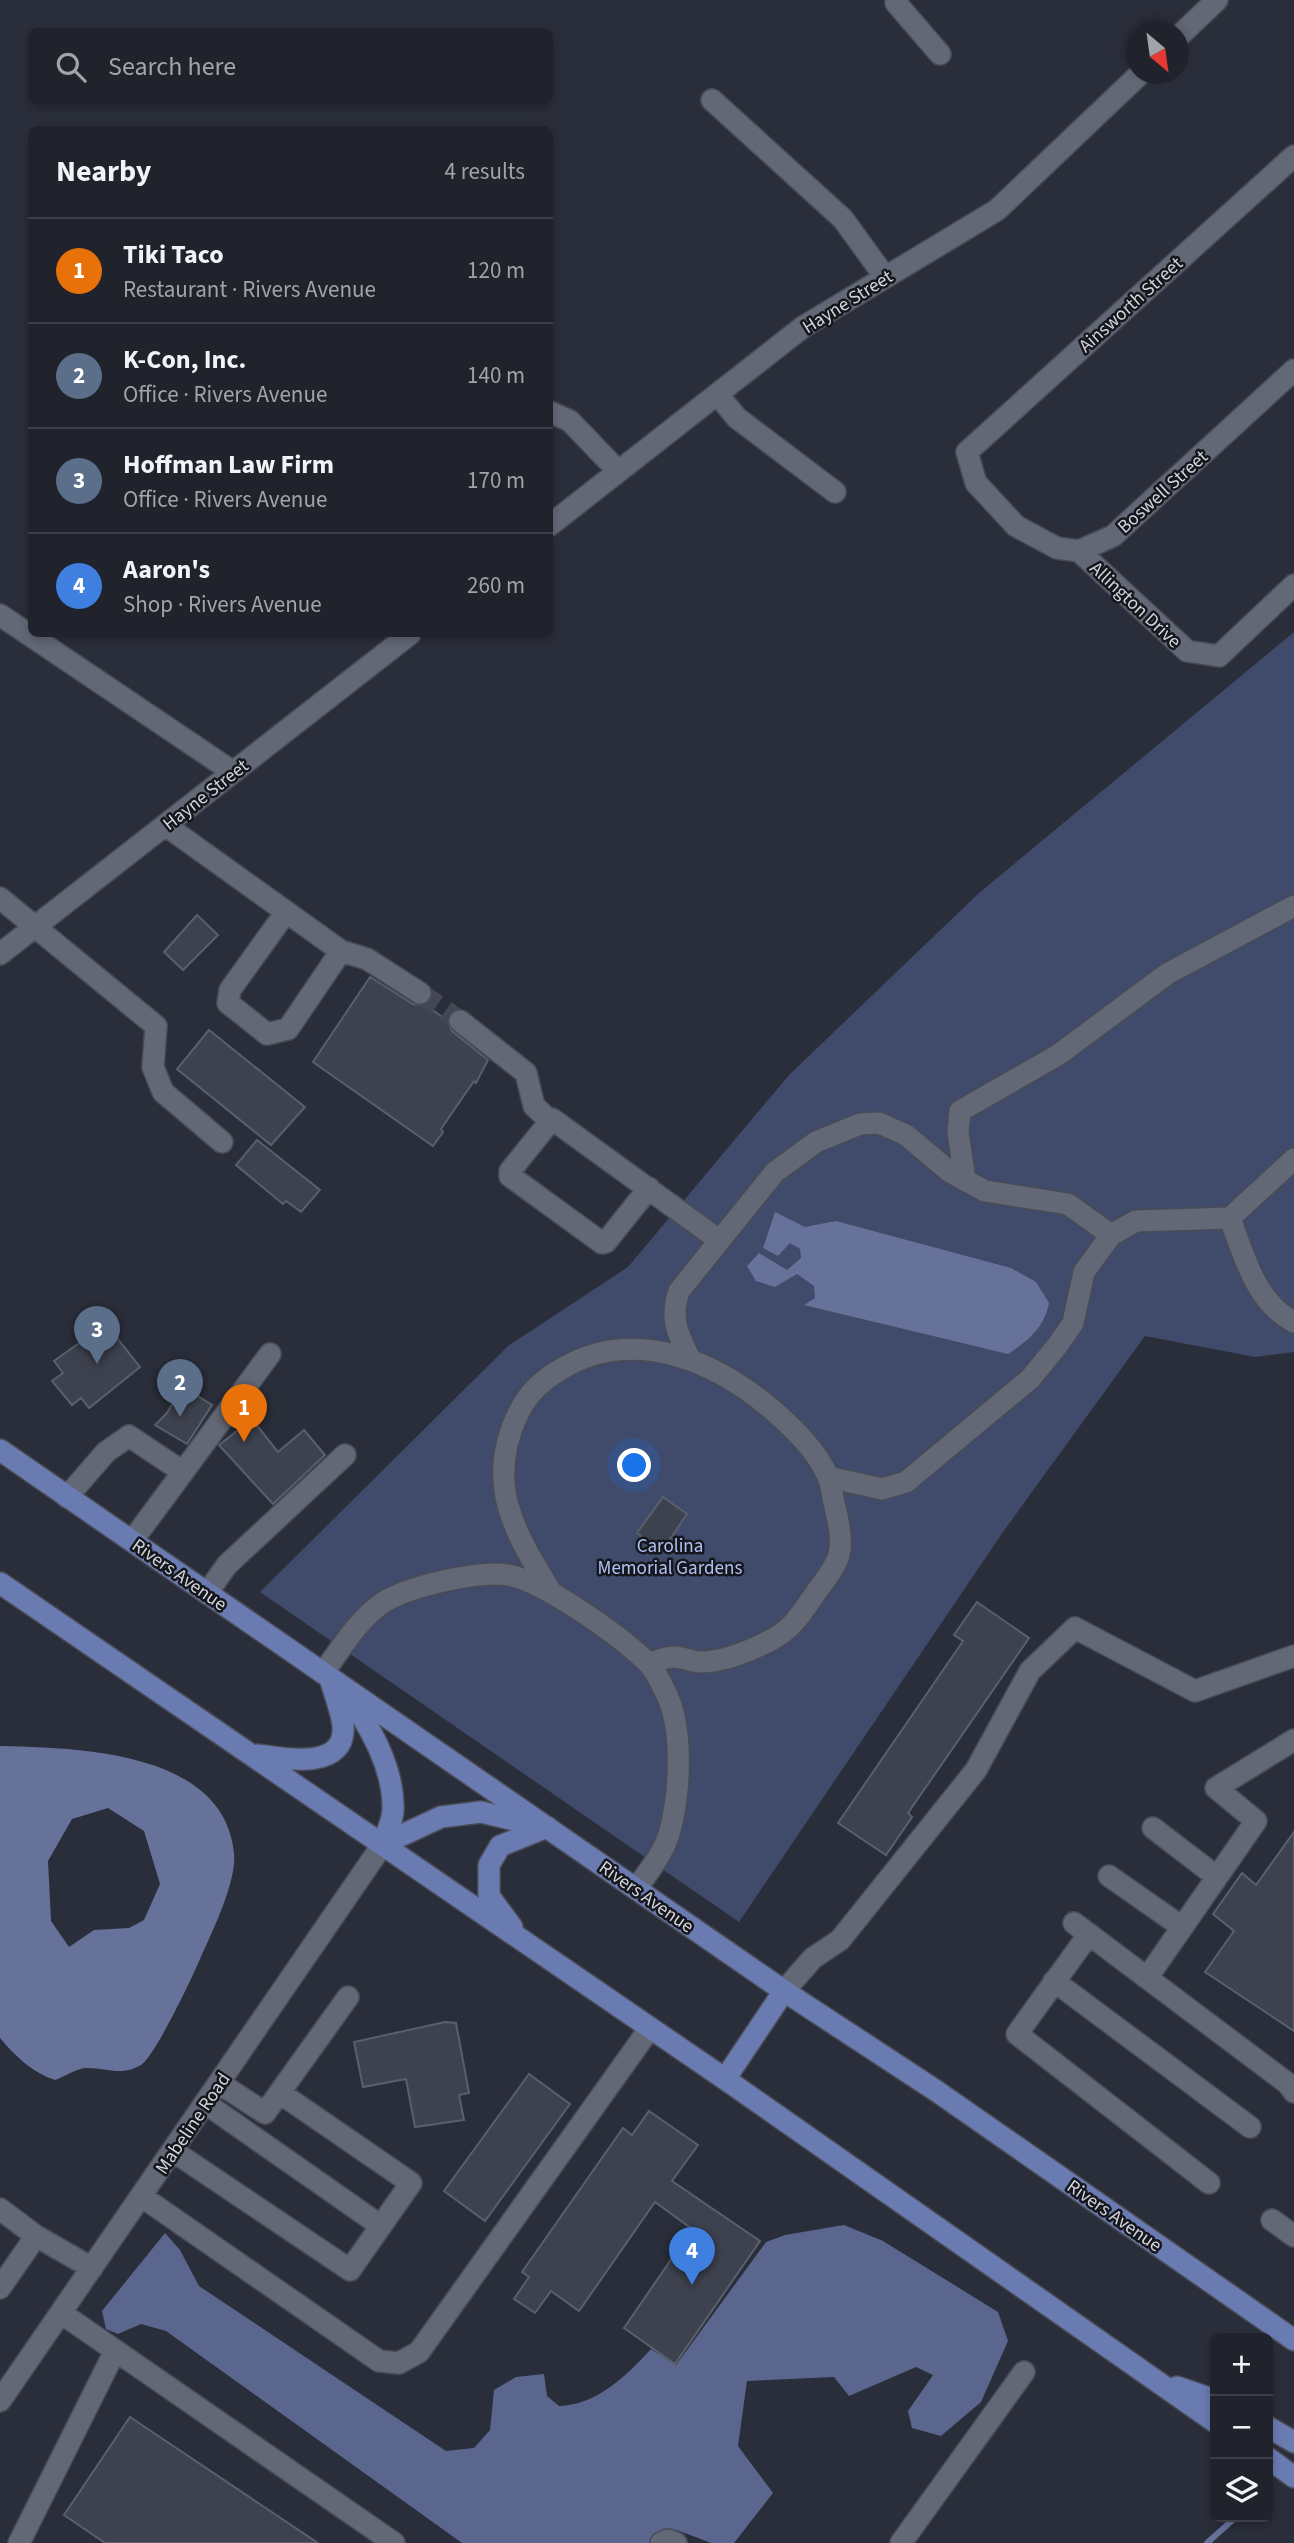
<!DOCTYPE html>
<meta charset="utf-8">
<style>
:root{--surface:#20222c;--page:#282a34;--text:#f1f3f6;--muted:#a2a4a9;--line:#3d3f48;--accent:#ea580c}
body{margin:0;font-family:"Source Sans 3",sans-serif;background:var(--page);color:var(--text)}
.controls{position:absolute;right:21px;bottom:21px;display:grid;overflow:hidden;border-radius:10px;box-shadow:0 4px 10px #0003}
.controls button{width:63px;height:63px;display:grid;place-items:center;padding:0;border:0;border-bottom:2px solid var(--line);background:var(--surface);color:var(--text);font:35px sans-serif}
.compass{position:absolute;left:1126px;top:21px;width:63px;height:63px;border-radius:50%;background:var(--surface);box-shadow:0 4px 10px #0003;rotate:151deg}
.you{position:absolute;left:635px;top:1466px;width:24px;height:24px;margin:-18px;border:5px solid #fff;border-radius:50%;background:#1a73e8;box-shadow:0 0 0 10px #1a73e833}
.badge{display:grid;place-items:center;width:46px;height:46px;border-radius:50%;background:var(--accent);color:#fff;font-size:23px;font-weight:700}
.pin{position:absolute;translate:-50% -58px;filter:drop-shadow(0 2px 4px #0008)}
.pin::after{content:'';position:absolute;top:37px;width:24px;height:21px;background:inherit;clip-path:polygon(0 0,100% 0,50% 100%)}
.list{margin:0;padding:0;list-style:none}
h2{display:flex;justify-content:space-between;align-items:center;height:91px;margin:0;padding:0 28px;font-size:30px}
h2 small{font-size:23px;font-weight:400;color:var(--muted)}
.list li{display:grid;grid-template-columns:46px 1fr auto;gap:21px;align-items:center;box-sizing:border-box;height:105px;padding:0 28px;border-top:2px solid var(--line)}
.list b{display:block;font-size:26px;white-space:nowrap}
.list p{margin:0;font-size:23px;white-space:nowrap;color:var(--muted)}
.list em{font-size:23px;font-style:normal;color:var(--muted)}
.icon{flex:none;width:38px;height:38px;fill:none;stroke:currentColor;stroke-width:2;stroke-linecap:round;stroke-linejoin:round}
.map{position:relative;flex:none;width:1294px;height:2543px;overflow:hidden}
.search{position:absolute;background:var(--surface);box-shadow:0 4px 10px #0003;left:28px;top:28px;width:525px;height:77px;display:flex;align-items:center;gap:18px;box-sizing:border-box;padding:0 24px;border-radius:10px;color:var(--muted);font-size:26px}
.panel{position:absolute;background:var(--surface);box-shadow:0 4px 10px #0003;left:28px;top:126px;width:525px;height:511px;border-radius:10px}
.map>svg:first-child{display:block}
</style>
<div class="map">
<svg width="1294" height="2543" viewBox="0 0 1294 2543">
<rect width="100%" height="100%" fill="#2a2e3a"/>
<path fill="#404a6b" d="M1294,632v720l-39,5 -110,-21 -142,196 -264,390 -479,-330 248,-246 120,-79 161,-192 190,-182z"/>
<path fill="#5a668d" d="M844,2225l39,16 115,71 10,29 -27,61 -40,34 -29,-8 -4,-17 25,-36 -17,-8 -67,29 -15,-19 -87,4 -9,65 35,47 -39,50h-23l-34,-13 -19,13h-196l-296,-212 -25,-7 -23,10 -12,-5 -4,-18 63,-78 15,17 19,36 247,165 28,-3 16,-18 4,-40 22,-13 28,-3 3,22 12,10c38,-1 67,-30 92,-57l25,16 90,-123 19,-7z"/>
<path fill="#66729a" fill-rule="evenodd" d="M775,1212l30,15 31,-6 175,47 25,14 13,21c-5,25 -20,37 -41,51l-204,-49 11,-7 -1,-12 -17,-12 -22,13 -19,-6 -9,-15 12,-13 28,17 14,-12 -1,-9 -10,-6 -12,13 -15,-8z
M0,1746c76,2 224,4 234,107 3,28 -22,79 -34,106 -8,19 -45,97 -59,106 -21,12 -35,2 -56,3 -10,1 -21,9 -30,12 -22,-7 -40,-24 -55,-42zM108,1808l36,23 16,53 -16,36 -15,8 -35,2 -25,17 -18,-26 -3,-60 24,-42z"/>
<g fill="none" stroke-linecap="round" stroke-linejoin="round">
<path stroke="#66729a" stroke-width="6" d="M1207,2543l29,-26"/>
</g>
<path fill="#3e424f" stroke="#5a5f6d" stroke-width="2" d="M197,915l21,20 -35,35 -19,-18z
M370,977l43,27 12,1 22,15 5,11 36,29 -12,23 -2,-2 -33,48 2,3 -10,14 -120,-84z
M209,1030l96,77 -34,38 -94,-76z
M257,1140l63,50 -19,22 -15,-11 -3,3 -47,-39z
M106,1324l34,43 -51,41 -8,-10 -9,7 -20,-24 11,-8 -9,-12z
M182,1386l30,19 -25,39 -32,-19 12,-12z
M252,1419l26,33 26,-22 21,25 -52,49 -54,-59z
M663,1497l24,17 -25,37 -25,-18z
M977,1602l52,36 -121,175 4,4 -26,38 -48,-32 125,-182 -9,-6z
M1294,1832v199l-89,-59 29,-41 -21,-17 29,-41 14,12z
M445,2022l11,1 13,70 -10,2 5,25 -49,7 -9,-48 -43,8 -9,-45z
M529,2074l41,30 -85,117 -41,-30z
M649,2111l49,34 -26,36 88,60 -85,123 -51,-36 68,-99 -37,-27 -76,109 -28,-20 -16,22 -21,-14 15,-22 -7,-5 101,-144 9,7z
M130,2417l188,126h-213l-41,-28z"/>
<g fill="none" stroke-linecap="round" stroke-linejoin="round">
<path stroke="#434753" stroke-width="21" stroke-dasharray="21 10" stroke-linecap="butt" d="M420,993l40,28"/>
<defs>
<path id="minor" d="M896,3l44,51
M1178,37l39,-37
M712,100l131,119 42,58
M1294,156l-327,296 9,31 40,43 41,22 22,3 34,-15 181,-166
M717,394l20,24 98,74
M550,412l20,9 48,50
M550,525l253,-198 194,-117 143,-136
M1079,551l108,100 32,5 75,-71
M0,615l233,157
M165,825l176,126 -53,78 -21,5 -39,-31 2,-13 56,-78
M0,898l156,128 -3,41 10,25 59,50
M341,951l26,8 53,34
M0,954l410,-320
M460,1021l66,52 8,33 15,14
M965,1180l-7,-48 2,-21 98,-56 109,-81 127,-68
M649,1188l-43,54 -4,1 -92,-67v-5l42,-52 167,121
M1230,1218c14,38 26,85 64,104
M689,1357c-12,-24 -19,-40 -10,-66l96,-119 41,-30 44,-18 19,-1 27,12 44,37 35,19 83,13 43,31
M183,1472l87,-118
M828,1477l54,12 24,-7 124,-103 27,-33 16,-23 11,-51 27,-37 25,-14 94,-3 64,-59
M67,1497l39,-45 23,-16 54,36 -51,69
M207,1593l20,-28 118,-110
M552,1593c-38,-61 -68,-111 -33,-181 9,-19 26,-34 44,-44 73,-42 153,-7 212,44 20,18 43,40 53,65 4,8 4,18 6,26 4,15 9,37 5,52 -4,13 -14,25 -22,36 -14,20 -24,38 -46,49 -21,11 -47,22 -71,22 -8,0 -17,-5 -26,-5 -8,0 -17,4 -25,6
M323,1673c17,-23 34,-52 58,-69 24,-17 98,-34 127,-29 36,6 112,61 139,87 8,7 14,21 19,31 18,37 14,102 3,141 -6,20 -21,38 -33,55
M1153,1828l64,49
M1109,1876l73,51
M1074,1923l213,160 7,9
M1089,1934l-72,100 192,149
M1147,1978l109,-157 -40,-33 78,-48
M1054,1981l196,146
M784,1991l29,-33 27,-18 136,-170 54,-99 45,-43 120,63 99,-35
M219,2083l46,30 83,-116
M205,2103l176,123
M173,2151l177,119 61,-87 -131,-90
M141,2196l238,165 20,2 20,-11 231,-324
M0,2209l36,27 56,32
M1272,2220l22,16
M0,2288l36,-52
M61,2313l333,230
M0,2401l383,-557
M19,2543l96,-192
M661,2543l7,-3 8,3
M901,2543l123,-171"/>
<path id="major" d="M0,1450l784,541 151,99 359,250
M0,1583l725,496 490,343
M350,1697c21,33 43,70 43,110 1,12 -7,26 -10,37
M259,1755c25,4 88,16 84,-30 -2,-15 -9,-32 -13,-47
M383,1844l58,-27 40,-5 54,13
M512,1927l-23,-31v-31l11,-19 47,-19
M725,2079l59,-88
M1177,2387l38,13
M1268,2427l26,15
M1268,2458l26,19"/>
</defs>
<use href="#minor" stroke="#494c56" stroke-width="24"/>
<use href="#major" stroke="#494c56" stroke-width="24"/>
<use href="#minor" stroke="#636876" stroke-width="21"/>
<use href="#major" stroke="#6a7bb2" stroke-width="21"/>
</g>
<g text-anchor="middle" stroke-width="5" stroke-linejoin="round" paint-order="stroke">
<g font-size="19" fill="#d3d6de" stroke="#15171c">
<text transform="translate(847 301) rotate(-32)" y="7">Hayne Street</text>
<text transform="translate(1130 304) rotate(-42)" y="7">Ainsworth Street</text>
<text transform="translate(1162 491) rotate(-42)" y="7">Boswell Street</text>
<text transform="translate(1136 604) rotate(43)" y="7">Allington Drive</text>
<text transform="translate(205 794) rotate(-38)" y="7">Hayne Street</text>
<text transform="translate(180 1574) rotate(35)" y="7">Rivers Avenue</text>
<text transform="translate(647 1896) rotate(35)" y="7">Rivers Avenue</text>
<text transform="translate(192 2123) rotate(-56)" y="7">Mabeline Road</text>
<text transform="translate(1115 2215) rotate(35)" y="7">Rivers Avenue</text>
</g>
<g font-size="19" fill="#b0c1f4" stroke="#15171c">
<text x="670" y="1552">Carolina<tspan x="670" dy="22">Memorial Gardens</tspan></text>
</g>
</g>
</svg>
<div class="controls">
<button>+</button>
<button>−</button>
<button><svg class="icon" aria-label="layers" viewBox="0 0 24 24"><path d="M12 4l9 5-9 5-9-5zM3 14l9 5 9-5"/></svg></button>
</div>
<svg class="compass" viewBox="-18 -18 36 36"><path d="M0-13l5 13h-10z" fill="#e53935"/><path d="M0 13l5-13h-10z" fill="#a2a4a9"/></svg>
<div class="you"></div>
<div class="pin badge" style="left:244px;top:1442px;background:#e8710a">1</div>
<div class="pin badge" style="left:180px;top:1417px;background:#5c6f8a">2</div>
<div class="pin badge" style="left:97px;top:1364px;background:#5c6f8a">3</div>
<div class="pin badge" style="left:692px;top:2285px;background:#3f7fe0">4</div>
<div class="search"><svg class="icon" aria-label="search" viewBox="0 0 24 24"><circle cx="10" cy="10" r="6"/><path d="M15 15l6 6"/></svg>Search here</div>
<section class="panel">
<h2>Nearby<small>4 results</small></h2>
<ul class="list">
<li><span class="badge" style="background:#e8710a">1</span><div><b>Tiki Taco</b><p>Restaurant · Rivers Avenue</p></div><em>120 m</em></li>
<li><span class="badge" style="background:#5c6f8a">2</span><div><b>K-Con, Inc.</b><p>Office · Rivers Avenue</p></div><em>140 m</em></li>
<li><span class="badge" style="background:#5c6f8a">3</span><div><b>Hoffman Law Firm</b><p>Office · Rivers Avenue</p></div><em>170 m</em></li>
<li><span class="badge" style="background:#3f7fe0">4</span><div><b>Aaron's</b><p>Shop · Rivers Avenue</p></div><em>260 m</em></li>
</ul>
</section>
</div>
